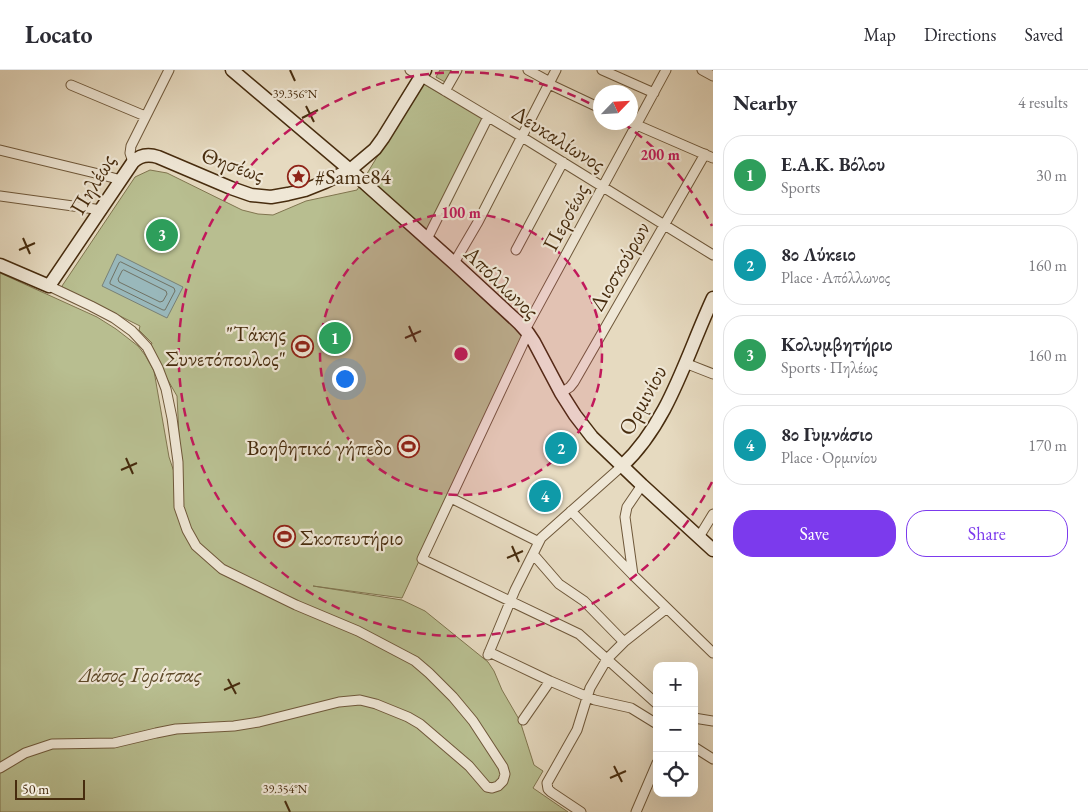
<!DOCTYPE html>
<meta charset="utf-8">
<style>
:root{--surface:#fff;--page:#f2f2f3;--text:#2b2b33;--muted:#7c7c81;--line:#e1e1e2;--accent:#7c3aed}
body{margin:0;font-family:"EB Garamond",serif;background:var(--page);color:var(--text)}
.controls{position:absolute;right:15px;bottom:15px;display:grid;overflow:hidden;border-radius:10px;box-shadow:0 5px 20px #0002}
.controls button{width:45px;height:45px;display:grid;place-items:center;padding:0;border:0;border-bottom:1px solid var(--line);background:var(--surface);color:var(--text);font:25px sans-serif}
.compass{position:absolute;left:593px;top:15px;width:45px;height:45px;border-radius:50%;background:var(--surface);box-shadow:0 5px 20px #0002;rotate:65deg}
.scale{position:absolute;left:15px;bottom:12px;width:70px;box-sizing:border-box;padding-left:5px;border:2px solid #472c0e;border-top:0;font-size:14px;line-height:18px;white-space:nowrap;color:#472c0e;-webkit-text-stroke:4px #efe7d6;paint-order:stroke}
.you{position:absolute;left:344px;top:308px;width:18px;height:18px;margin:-12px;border:4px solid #fff;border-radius:50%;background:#1a73e8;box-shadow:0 0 0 8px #1a73e833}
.badge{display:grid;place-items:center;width:32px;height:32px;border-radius:50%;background:var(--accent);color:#fff;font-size:16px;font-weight:700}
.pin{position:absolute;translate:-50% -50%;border:2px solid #fff;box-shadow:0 1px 5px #0006}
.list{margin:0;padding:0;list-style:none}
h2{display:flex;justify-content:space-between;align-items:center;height:65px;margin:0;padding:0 20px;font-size:21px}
h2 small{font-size:16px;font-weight:400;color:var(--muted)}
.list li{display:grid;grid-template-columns:32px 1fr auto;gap:15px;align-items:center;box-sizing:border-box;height:80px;margin:0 10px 10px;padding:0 10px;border:1px solid var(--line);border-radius:20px}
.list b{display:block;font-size:19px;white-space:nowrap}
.list p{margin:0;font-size:16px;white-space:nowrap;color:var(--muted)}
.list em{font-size:16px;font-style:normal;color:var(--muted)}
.actions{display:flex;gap:10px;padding:15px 20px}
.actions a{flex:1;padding:11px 0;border:1px solid var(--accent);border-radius:20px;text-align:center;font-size:18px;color:var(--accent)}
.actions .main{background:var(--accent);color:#fff}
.icon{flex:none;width:28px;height:28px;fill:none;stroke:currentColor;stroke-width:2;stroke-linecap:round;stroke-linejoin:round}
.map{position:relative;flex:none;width:713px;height:742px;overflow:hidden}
header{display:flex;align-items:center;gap:30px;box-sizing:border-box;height:70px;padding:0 25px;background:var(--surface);border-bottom:1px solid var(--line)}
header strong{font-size:24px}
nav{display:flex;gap:28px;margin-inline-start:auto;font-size:18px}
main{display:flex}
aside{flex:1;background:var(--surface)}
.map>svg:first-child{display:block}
</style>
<header>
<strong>Locato</strong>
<nav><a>Map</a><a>Directions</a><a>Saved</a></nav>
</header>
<main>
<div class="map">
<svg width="713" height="742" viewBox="0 0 713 742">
<rect width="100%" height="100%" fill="#e6dac0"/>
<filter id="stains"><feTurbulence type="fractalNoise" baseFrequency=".004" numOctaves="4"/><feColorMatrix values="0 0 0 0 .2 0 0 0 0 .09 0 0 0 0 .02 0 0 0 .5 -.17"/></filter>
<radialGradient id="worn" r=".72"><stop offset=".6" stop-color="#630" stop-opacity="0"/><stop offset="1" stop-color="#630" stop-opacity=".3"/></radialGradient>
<path fill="#b8be90" stroke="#80754f" d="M440,0h12l-7,12 -9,-5z
M422,13l62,36 -61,124 101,91 -122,264 -89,-12 89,14 23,11 63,51 6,9 8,19 18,31 14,44 9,6 -10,17 35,24h-568v-539l97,44 19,12 22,17 7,9 9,16 15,86 6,18 6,51 17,14 -15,-24 -6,-120 -27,-47 2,-6 -13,-13 1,-4 -44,-22 -33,-14 -1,-4 73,-109 15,-7 17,3 75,37 16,4 15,1 33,-14 51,-11z"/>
<path fill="#99b8bb" stroke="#788076" d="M117,184l66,33 -16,31 -65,-32z"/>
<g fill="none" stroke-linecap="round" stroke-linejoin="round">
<path stroke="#707264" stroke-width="1" d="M121,192l53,26 1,3 -10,19h-2l-53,-26v-2l9,-19z
M124,200l42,21 1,3 -4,7 -3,1 -41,-20 -1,-3 4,-8z"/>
<defs>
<path id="street" d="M410,0l112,67 191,118
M528,0l22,12
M602,0l52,23
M702,0l11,6
M549,14l51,24
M71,15l74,31
M445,21l12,-21
M630,52l83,36
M0,80l99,24 22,6
M133,92l-3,-9 1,-7 38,-76
M0,126l102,14
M427,169l61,-122
M516,180l47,-88
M454,193l24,-41 78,-152
M525,260l141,-260
M528,263l-106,226 157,75 78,70
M685,293l28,11
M561,323l9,-6 4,-5 131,-228
M451,428l88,44
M571,441l62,64 80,78
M699,467l14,-23
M533,484l26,30 25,17 40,41
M633,505l-8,-58 2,-10 15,-22
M489,582l61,29 45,19 36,8 26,16
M488,585l27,-65 26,-52 81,-72
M694,648l19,3
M523,650l27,-39
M694,677l19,12
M0,698l25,-15 27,-9 62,-1 42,-10 20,-4 58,-3 25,-4 80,-20 21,-2 16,4 32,13 12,7 49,42 18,21 5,1 6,-2 5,-5 2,-7 -2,-7 -30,-46 -20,-24 -24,-24 -14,-12 -57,-30 -62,-26 -74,-36 -26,-23 -9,-16 -8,-23 -1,-45 -6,-44 -6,-29 -8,-21 -11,-21 -15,-16 -18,-13 -23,-12 -42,-20
M581,742l-30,-20 -3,-3 -1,-6 30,-53 13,-42 17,-29 17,-17 43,-34
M636,742l21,-49"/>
<path id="secondary" d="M232,0l118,100 104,93 65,60 9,10 6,9 27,51 14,22 17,22 50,48 71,65
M0,195l49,21 84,-124c7,-7 16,-8 25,-5l73,31 20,7 20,2 17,-3 17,-4 20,-8 25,-12 25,-21 8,-11 42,-68
M622,396c47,-44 64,-110 91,-168"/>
</defs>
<use href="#street" stroke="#6f583a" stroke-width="11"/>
<use href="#secondary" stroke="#472c0e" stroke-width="15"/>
<use href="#street" stroke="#efe7d6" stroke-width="9"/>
<use href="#secondary" stroke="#efe7d6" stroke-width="12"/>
</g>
<path fill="none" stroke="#472c0e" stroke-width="2" d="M290,0l5,11M306,36l8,16M302,48l16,-8M23,168l7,16M19,180l16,-7M409,256l7,16M405,268l16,-7M126,388l7,16M121,400l16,-7M512,476l7,16M507,488l16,-7M228,609l8,15M224,620l16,-7M614,696l8,16M610,708l16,-7M285,731l5,11"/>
<circle cx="461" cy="284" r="141" fill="#c2185b" fill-opacity=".12"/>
<g fill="none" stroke="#c2185b" stroke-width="2.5" stroke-dasharray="9 6">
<circle cx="461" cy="284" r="141"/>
<path d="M712 412A282 282 0 1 1 600 39M623 53A282 282 0 0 1 712 156"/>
</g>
<defs>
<symbol id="sight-ring" viewBox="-11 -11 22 22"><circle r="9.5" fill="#efe7d6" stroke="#8f2418" stroke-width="1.5"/><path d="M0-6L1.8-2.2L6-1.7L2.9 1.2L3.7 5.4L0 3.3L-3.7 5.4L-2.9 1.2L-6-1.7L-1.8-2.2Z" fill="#8f2418"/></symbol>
<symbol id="stadium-ring" viewBox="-11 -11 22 22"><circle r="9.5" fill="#efe7d6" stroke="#8f2418" stroke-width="1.5"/><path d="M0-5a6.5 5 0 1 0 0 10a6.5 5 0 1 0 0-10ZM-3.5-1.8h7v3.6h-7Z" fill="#8f2418"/></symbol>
</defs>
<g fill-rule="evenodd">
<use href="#sight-ring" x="286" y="94" width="25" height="25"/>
<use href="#stadium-ring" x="290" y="264" width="25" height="25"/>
<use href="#stadium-ring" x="396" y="364" width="25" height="25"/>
<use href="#stadium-ring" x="272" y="454" width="25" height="25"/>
</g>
<g text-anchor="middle" stroke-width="4.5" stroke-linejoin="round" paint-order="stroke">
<g font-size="22" fill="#472c0e" stroke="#efe7d6">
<text transform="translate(559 68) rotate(32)" y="8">Δευκαλίωνος</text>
<text transform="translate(233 94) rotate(19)" y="8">Θησέως</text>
<text transform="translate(92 114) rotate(-59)" y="8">Πηλέως</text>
<text transform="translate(565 147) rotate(-62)" y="8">Περσέως</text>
<text transform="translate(619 196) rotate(-60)" y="8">Διοσκούρων</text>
<text transform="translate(502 212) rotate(44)" y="8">Απόλλωνος</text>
<text transform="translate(642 330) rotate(-61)" y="8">Ορμινίου</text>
</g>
<g font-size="22" fill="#472c0e" stroke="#efe7d6" text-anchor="start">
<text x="315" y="114">#Same84</text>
<text x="286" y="271" text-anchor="end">"Τάκης<tspan x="286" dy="25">Συνετόπουλος"</tspan></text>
<text x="392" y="385" text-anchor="end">Βοηθητικό γήπεδο</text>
<text x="300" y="475">Σκοπευτήριο</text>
</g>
<g font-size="22" font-style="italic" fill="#5e4928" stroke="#efe7d6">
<text x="140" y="612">Δάσος Γορίτσας</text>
</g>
</g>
<g font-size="12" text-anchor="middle" fill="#472c0e" stroke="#efe7d6" stroke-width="4.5" stroke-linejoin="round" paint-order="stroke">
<text x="295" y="28">39.356°N</text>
<text x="285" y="723">39.354°N</text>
</g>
<circle cx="461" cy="284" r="8" fill="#c2185b" stroke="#efe7d6" stroke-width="2.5"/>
<g font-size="15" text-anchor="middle" font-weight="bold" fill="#c2185b" stroke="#efe7d6" stroke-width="4.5" stroke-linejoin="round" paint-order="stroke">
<text x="660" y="90">200 m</text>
<text x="461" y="148">100 m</text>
</g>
<rect width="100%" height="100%" filter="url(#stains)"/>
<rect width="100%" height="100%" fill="url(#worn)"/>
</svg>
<div class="controls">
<button>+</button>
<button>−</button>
<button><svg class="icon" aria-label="locate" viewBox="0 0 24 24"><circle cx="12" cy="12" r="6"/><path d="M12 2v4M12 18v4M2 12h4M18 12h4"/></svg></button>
</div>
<svg class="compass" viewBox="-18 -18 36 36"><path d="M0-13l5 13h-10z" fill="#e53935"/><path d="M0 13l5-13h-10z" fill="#7c7c81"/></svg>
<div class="scale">50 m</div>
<div class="you"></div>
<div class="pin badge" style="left:335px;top:268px;background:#2e9e5b">1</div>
<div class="pin badge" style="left:561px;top:378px;background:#0f9aa8">2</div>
<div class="pin badge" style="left:162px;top:165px;background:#2e9e5b">3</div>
<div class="pin badge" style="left:545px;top:426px;background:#0f9aa8">4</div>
</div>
<aside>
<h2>Nearby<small>4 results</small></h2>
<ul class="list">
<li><span class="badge" style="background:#2e9e5b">1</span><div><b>Ε.Α.Κ. Βόλου</b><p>Sports</p></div><em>30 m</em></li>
<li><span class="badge" style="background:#0f9aa8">2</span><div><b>8ο Λύκειο</b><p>Place · Απόλλωνος</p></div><em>160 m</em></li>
<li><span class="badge" style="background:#2e9e5b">3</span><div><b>Κολυμβητήριο</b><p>Sports · Πηλέως</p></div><em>160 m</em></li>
<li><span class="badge" style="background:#0f9aa8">4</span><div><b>8ο Γυμνάσιο</b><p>Place · Ορμινίου</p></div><em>170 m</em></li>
</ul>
<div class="actions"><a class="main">Save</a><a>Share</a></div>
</aside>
</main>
